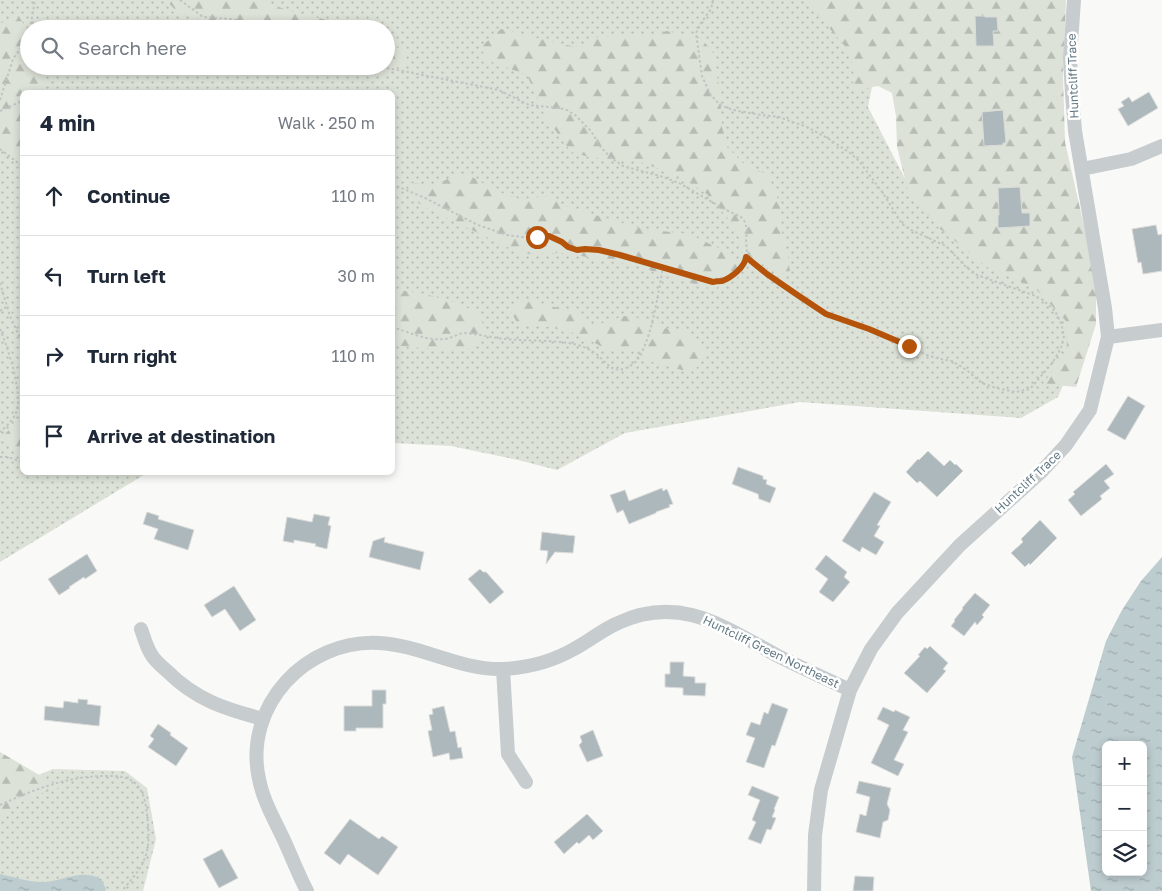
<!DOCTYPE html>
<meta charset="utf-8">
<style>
:root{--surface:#fff;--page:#f2f2f3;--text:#1f2937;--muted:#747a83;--line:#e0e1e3}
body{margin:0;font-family:"Golos Text",sans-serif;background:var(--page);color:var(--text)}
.controls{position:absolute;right:15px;bottom:15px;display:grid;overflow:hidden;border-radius:8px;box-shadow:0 2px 8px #0003}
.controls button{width:45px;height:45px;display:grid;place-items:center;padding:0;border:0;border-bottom:1px solid var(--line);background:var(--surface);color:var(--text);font:25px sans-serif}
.stop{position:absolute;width:15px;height:15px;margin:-11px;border:4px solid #b45309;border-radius:50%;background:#fff}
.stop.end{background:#b45309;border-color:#fff;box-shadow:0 1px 5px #0008}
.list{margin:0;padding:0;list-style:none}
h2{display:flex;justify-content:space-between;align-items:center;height:65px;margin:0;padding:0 20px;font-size:21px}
h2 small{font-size:16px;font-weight:400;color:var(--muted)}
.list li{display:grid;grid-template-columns:32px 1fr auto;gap:15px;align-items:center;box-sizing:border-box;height:80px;padding:0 20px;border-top:1px solid var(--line)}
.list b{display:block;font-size:19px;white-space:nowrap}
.list em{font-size:16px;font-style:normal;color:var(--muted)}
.icon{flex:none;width:28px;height:28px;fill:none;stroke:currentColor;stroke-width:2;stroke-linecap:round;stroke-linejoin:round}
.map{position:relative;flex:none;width:1162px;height:891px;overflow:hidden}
.search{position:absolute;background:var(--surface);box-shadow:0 2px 8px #0003;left:20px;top:20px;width:375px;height:55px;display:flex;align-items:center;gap:12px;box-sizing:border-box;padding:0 18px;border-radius:28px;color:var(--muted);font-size:19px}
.panel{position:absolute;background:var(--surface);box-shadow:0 2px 8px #0003;left:20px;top:90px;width:375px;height:385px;border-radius:8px}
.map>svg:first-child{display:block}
</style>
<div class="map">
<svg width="1162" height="891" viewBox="0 0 1162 891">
<defs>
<pattern id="grass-dots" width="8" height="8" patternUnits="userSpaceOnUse" patternTransform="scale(1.25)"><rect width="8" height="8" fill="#dce2d7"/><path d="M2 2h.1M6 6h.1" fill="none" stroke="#b6bcb4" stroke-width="1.8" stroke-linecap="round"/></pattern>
<pattern id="forest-firs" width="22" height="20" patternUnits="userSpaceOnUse" patternTransform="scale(1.25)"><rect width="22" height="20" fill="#dce2d7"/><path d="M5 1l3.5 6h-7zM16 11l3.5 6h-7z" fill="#b6bcb4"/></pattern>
<pattern id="water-ripples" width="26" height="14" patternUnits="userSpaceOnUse" patternTransform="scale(1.25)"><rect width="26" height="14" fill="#bdcccf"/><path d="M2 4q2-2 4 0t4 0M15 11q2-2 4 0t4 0" fill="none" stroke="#9daaae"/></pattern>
</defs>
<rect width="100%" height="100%" fill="#f9f9f7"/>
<path fill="url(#grass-dots)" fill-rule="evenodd" d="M0,0h889l-21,107 48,93 145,97 20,46 -23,54 -37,21 -221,-16 -175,31 -68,37 -39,-10 -67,-14 -58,-3 -1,-351h-370v380l125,1 -147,89zM29,29h357v37h-357z
M53,769l72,2 22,17 9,51 -13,52h-143v-100z"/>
<path fill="url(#forest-firs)" d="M166,0h93l34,12 34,8 10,9h-110l-2,-2 -48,-15z
M807,0h259l-3,77 2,65 31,137v45l-20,63 -33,-3 24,-33 -1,-30 -31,-33 -48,-21 -48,-39 -31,-37 -11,-44 -1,-31 -4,-23 -14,-7 -27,5 3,-15 -4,-24 -32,-37z
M19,16l10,19v31h9l6,16 -1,10h-21v74l-22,-24v-117l4,-4z
M501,29l52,13 23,5 22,-10 51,-2 18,-4 35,8 12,15 6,41 2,30 4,21 17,17 25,12 12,29 2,31 6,22 2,15 -10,2 -38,-18 -3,-22 -8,-12 -24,-28 -28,-18 -39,-14 -51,-5 -18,-5 -26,-36 -18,-41 -43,-16 -2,-13z
M386,46l21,3 -1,14 -25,12 -29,-5 -10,-4h44z
M453,176h18l25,15 24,8 29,-3 16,10 78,23 46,5 40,19 9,7v17l-24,12 -36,-9 -40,-14 -74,-13 -42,1 -92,-44 -20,-12 -2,-15 28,2z
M393,289l32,5 35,10 17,9 9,16c-2,6 -3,14 -9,17 -11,7 -69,1 -84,-1z
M529,300l36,10 13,-1 15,17 31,-10 14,2 24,10 20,2 19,12 5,13 -8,12 -16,3 -30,-8 -22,-13 -22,1 -30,-16 -29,-7 -31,-3 -8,-14 7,-7z
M22,419v32l-18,-7 -1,-8 11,-11z
M0,752l60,35c-22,8 -49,14 -60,37z"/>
<path fill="url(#water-ripples)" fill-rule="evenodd" d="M1162,557v334h-71l-19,-134 34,-116 16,-31 19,-29zM1106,745h37v127h-37z
M0,874c15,3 27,8 43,8 19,0 38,-14 58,-3l5,10 -1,2h-105z"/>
<path fill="#adb8bc" stroke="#dbdbd9" d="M975,16h10v1h12l1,14h-5l1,15h-18z
M1149,92l9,16 -30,18 -10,-17 6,-3 -3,-4 8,-5 3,5z
M1003,110l3,33h-3v2l-19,1 -2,-34z
M1020,187l2,26h8v13l-32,2v-13h1l-1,-27z
M1156,225l2,10 4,-1v37l-19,3 -2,-12 -3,1 -6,-34z
M1128,396l17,10 -20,34 -18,-10z
M928,451l16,15 6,-6 5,5 1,-1 7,7 -26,26 -17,-16 -3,2 -11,-11 12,-13 1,1z
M1106,464l8,10 -10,7 6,7 -10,8 2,3 -21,17 -13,-16 7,-6 -2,-2z
M738,467l25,9v3l4,1 -1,4 10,4 -6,15 -11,-4 -1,-5 -26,-10z
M662,488l1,3 4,-2 6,15 -4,1 1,2 -14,5v1l-27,11 -6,-14 -6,3 -7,-18 15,-5 4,11z
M874,492l17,10 -14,23 3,1 -6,10 10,6 -8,13 -14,-8 -2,5 -18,-11z
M147,512l12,4 -1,3 36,11 -6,20 -34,-11 4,-10 -15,-5z
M314,514l16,3 -2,8 3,1 -4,23 -12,-3 1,-2 -22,-4v3l-11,-2 4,-24 25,5z
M1040,520l17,18 -27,27 -1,-2 -4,4 -14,-14 12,-11 -2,-3z
M542,532l33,4 -2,17 -18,-1 -9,12 2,-13 -8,-1z
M385,537l-1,5 40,10 -4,18 -51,-13 4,-16z
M87,554l10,17 -12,8 -1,-2 -15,10 1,1 -11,7 -11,-16z
M826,555l21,17 -3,5 6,5 -17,20 -14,-10 9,-13 -13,-10z
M480,569l3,3h3l18,20 -14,12 -22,-25z
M234,586l22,34 -16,11 -15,-22 -13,8 -8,-12z
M975,593l15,12 -8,10 2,2 -7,8 -2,-3 -11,14 -13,-10 4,-5 -1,-1 9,-11 -1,-1z
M930,646l18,17 -5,6 3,2 -19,22 -23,-20 16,-17 -2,-1 7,-8 2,2z
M670,662h14l-1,14 12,1v6h11l-1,13 -22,-1v-7l-18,-1v-13h5z
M372,690h14v14h-3v24h-27v3h-12v-25h28z
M78,699l10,1 -1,4 14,2 -2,20 -55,-6 1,-14 18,2 1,-7 14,2z
M772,703l16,6 -13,37 -3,-1 -8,23 -18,-6 9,-24 -9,-3 5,-13 9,3 4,-13 4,2z
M444,706l6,26 5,-1 3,17 3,-1 2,11 -13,2 -1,-7 -16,4 -5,-26 4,-1 -3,-15 4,-1 -1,-5z
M883,707l11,5 1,-2 15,7 -7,13 5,2 -14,28 10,4 -6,12 -27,-13 18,-38 -12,-6z
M158,724l13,9 -1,2 18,13 -12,18 -28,-19 6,-8 -4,-3z
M593,730l10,26 -16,6 -8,-17 3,-3 -2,-6z
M859,781l32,7 -4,16 3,6 -2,10 -5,2 -3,16 -24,-6 4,-18 6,2 4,-19 -14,-4z
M752,786l27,11 -5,12 1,1 -3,7 4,1 -5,12 -4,-1 -6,15 -13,-5 8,-17 -4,-2 8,-20 -12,-5z
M587,814l16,17 -10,9 -4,-5 -10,9 -2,-2 -13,12 -10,-12z
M350,819l29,20 3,-3 16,11 -20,28 -30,-21 -8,11 -16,-12z
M222,849l16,29 -19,10 -16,-29z
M855,876l19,1 -1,14h-20z"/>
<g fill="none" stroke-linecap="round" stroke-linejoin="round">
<path stroke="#c0c4c5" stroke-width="2" stroke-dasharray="2.5 2.5" stroke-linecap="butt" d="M180,0l23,17 28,2 18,3 23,7
M713,0l-2,9 -10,14 -5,10 6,43 8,18 10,11 13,5 28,5 18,2 28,10 22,12 21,14 9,8 24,32 19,31 9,6 35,16 19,20 12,9 56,20 10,5 12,11 6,12 3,13 -3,12 -8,14 -23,27 -14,3 -20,-4 -14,-5 -17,-14 -13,-8 -12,-2 -13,-4 -18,-9 -40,-17 -43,-15 -59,-39 -21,-18
M30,29l5,-29
M377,66l122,24 30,15 30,3 8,2 8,5 16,16 9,15 10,11 13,9 37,10 19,7 45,26 17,8 4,5 2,8 -1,9 1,15 -2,9 -9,9 -12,9 -11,1 -93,-27 -21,-5 -14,-1 -8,1 -9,-3 -6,-5 -13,-6 -27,1 -15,-2 -29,-10 -53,-27 -33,-14
M45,92h29
M0,100l13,-41 10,-14 6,-11
M0,111l22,-10
M0,149l22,17
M0,283l10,33 12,26
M0,311l8,-5
M392,327c17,5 34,14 52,12 7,0 14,-6 21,-6 14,1 28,5 41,6 18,2 36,1 54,3 12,1 25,4 35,11 15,12 18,24 38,11 17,-12 26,-75 30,-97
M0,329c8,19 22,62 17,81 -3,9 -10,16 -17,22
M0,457h8l14,5
M0,805c35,-16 70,-30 110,-29 9,0 18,1 25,7 9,8 11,21 12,32 2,15 3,32 -3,45 -4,11 -15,22 -22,31"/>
<path stroke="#c7cccf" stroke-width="14" d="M1082,169l49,-10 31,-13
M1108,337l54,-7
M141,629c3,8 5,17 10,25 4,7 10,12 16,17 29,29 58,38 96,48
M503,669l5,85 18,28
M307,891c-9,-17 -16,-36 -24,-53 -9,-19 -20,-38 -24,-59 -16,-73 47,-140 120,-136 42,2 80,27 123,26 25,-1 51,-8 72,-20 15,-8 28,-19 44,-26 62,-29 106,4 160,33 24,12 48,23 72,34
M814,891l1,-56 6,-45 29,-100 21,-41 26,-36 63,-68 82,-74 24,-26 24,-35 18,-73 -3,-29 -30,-177 -3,-37 -2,-36 4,-58"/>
</g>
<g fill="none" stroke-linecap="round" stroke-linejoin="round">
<path stroke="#b45309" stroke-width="6" d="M537,237l12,-1 13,6 6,5 9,3 8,-1 14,1 21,5 93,27c3,-1 6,-1 9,-1 9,-3 23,-14 24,-24l21,17 29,20 30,20 43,15 40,17"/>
</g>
<g text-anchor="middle" stroke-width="5" stroke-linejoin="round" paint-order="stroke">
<g font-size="12" fill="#627984" stroke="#fff">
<text transform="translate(1073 76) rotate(-92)" y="4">Huntcliff Trace</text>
<text transform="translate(1028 482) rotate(-43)" y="4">Huntcliff Trace</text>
<text transform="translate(771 652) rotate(26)" y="4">Huntcliff Green Northeast</text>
</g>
</g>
</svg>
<div class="controls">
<button>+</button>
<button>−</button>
<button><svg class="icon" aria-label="layers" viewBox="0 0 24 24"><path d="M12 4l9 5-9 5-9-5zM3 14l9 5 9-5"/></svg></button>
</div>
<div class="stop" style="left:537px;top:237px"></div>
<div class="stop end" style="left:909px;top:346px"></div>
<div class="search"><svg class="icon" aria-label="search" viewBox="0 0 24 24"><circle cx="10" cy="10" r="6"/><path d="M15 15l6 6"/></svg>Search here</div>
<section class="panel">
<h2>4 min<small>Walk · 250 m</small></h2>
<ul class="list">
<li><svg class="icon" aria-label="ahead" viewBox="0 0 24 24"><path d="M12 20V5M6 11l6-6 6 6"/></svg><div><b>Continue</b></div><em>110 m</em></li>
<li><svg class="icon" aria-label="left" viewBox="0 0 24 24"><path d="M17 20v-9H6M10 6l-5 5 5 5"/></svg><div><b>Turn left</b></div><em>30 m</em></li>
<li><svg class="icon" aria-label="right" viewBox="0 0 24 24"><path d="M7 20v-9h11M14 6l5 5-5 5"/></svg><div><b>Turn right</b></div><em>110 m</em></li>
<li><svg class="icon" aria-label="arrive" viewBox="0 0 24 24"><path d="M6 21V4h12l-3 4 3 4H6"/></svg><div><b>Arrive at destination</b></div></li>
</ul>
</section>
</div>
